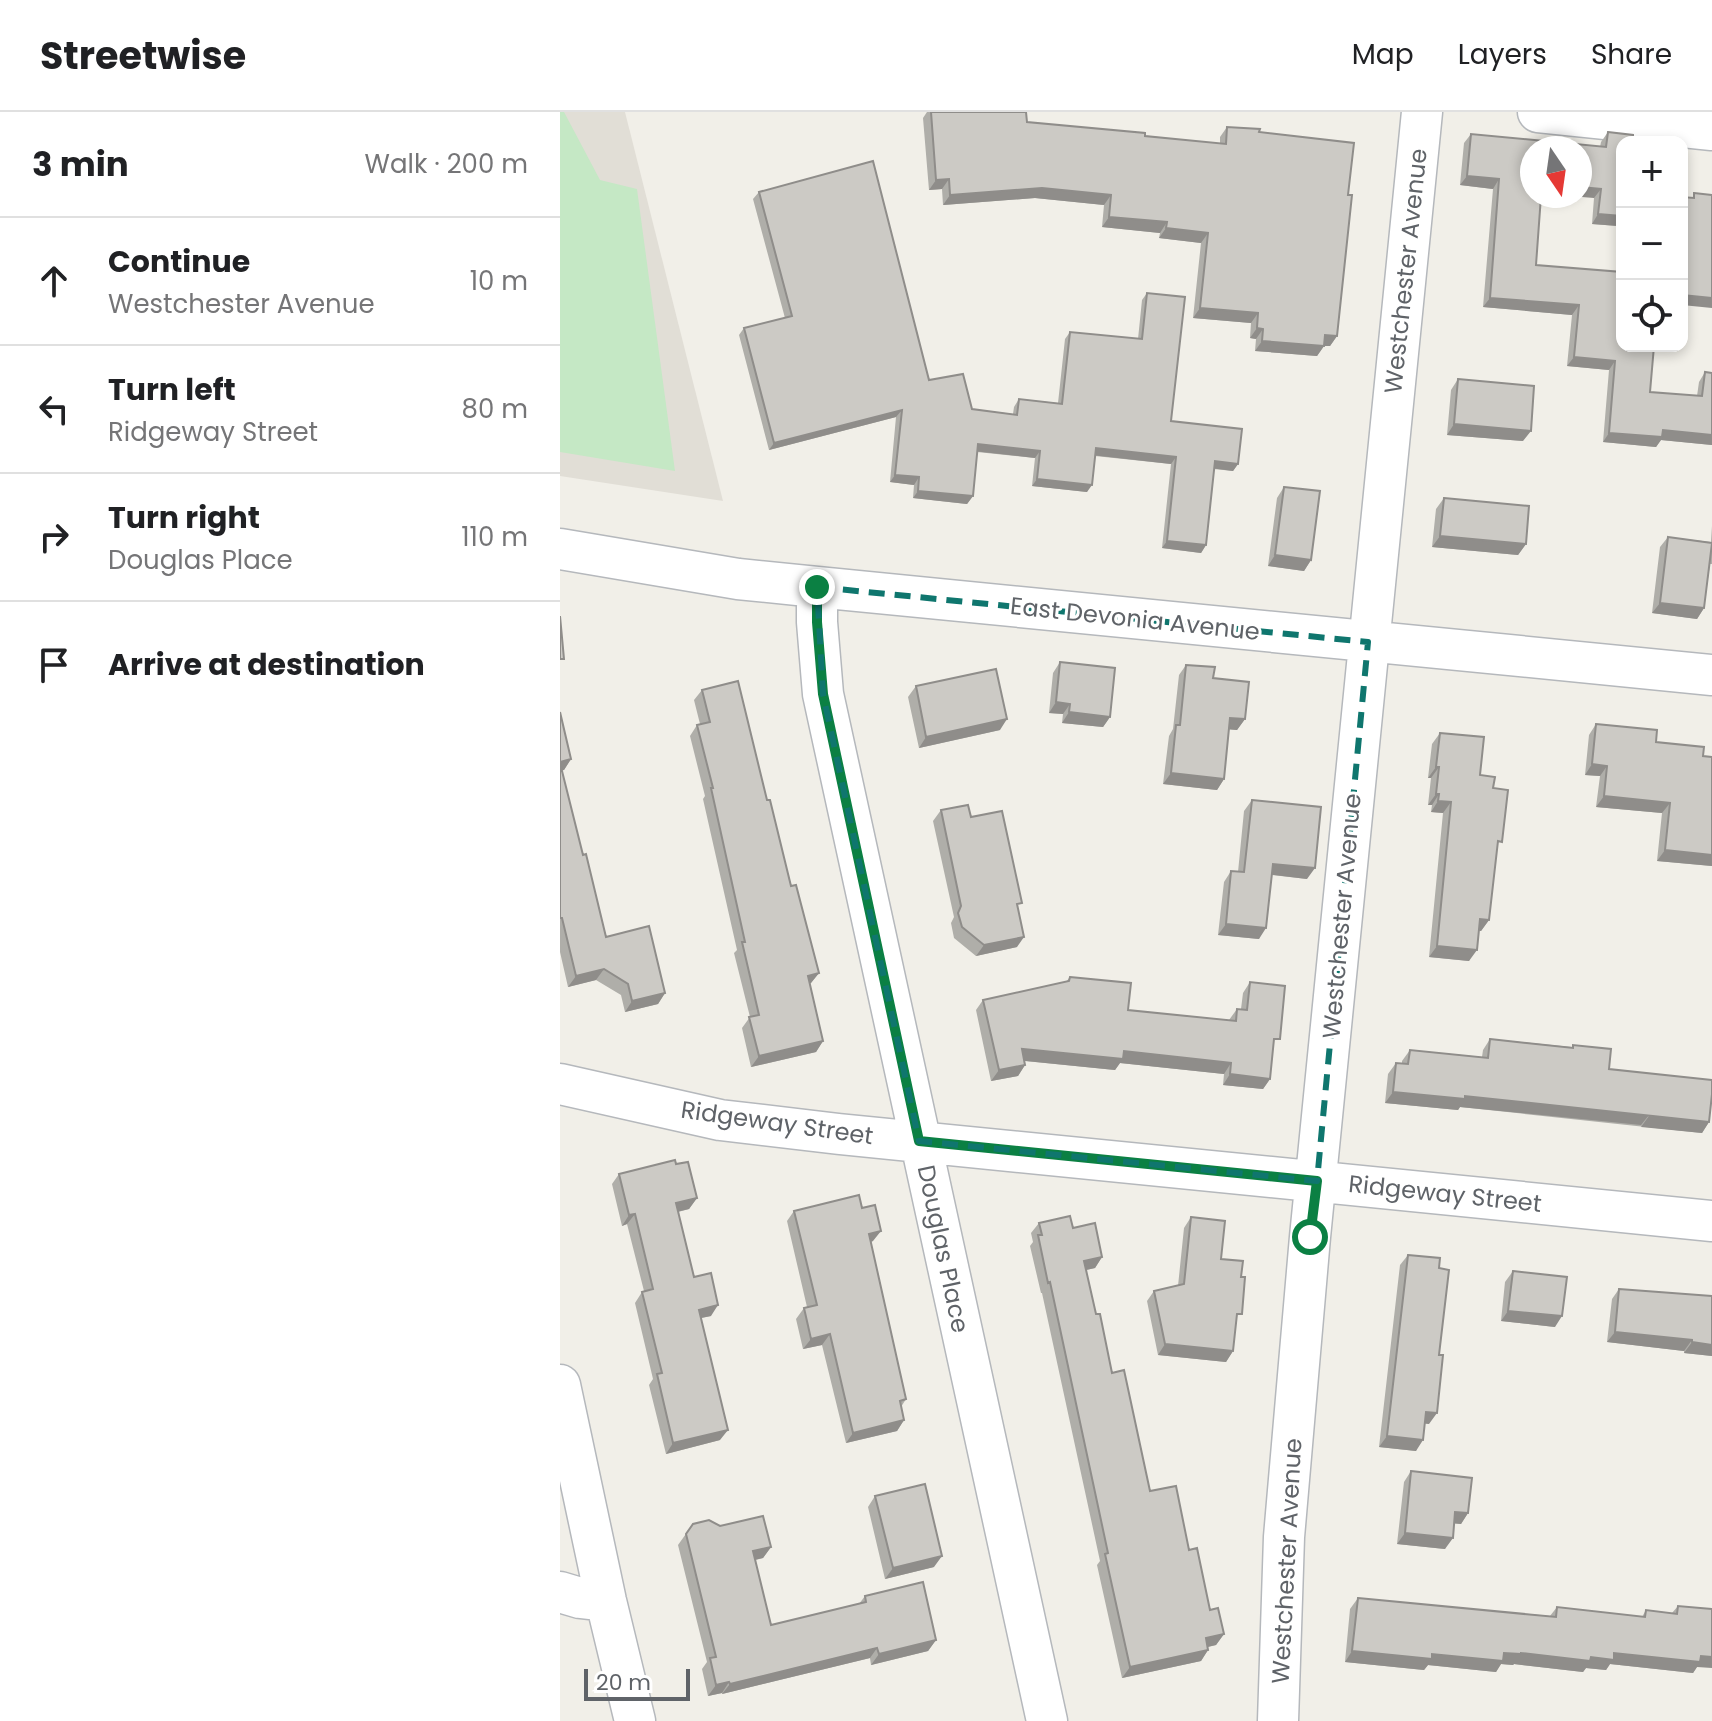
<!DOCTYPE html>
<meta charset="utf-8">
<style>
:root{--surface:#fff;--page:#f6f6f6;--text:#202124;--muted:#757577;--line:#e0e0e0}
body{margin:0;font-family:Poppins,sans-serif;background:var(--page);color:var(--text)}
.controls{position:absolute;right:24px;top:24px;display:grid;overflow:hidden;border-radius:16px;box-shadow:0 4px 12px #0003}
.controls button{width:72px;height:72px;display:grid;place-items:center;padding:0;border:0;border-bottom:2px solid var(--line);background:var(--surface);color:var(--text);font:40px sans-serif}
.compass{position:absolute;left:960px;top:24px;width:72px;height:72px;border-radius:50%;background:var(--surface);box-shadow:0 4px 12px #0003;rotate:167deg}
.scale{position:absolute;left:24px;bottom:20px;width:106px;box-sizing:border-box;padding-left:8px;border:4px solid #5f6368;border-top:0;font-size:22px;line-height:28px;white-space:nowrap;color:#5f6368;-webkit-text-stroke:6px #fff;paint-order:stroke}
.stop{position:absolute;width:24px;height:24px;margin:-18px;border:6px solid #0b8043;border-radius:50%;background:#fff}
.stop.end{background:#0b8043;border-color:#fff;box-shadow:0 2px 8px #0008}
.list{margin:0;padding:0;list-style:none}
h2{display:flex;justify-content:space-between;align-items:center;height:104px;margin:0;padding:0 32px;font-size:34px}
h2 small{font-size:26px;font-weight:400;color:var(--muted)}
.list li{display:grid;grid-template-columns:52px 1fr auto;gap:24px;align-items:center;box-sizing:border-box;height:128px;padding:0 32px;border-top:2px solid var(--line)}
.list b{display:block;font-size:30px;white-space:nowrap}
.list p{margin:0;font-size:26px;white-space:nowrap;color:var(--muted)}
.list em{font-size:26px;font-style:normal;color:var(--muted)}
.icon{flex:none;width:44px;height:44px;fill:none;stroke:currentColor;stroke-width:2;stroke-linecap:round;stroke-linejoin:round}
.map{position:relative;flex:none;width:1152px;height:1609px;overflow:hidden}
header{display:flex;align-items:center;gap:48px;box-sizing:border-box;height:112px;padding:0 40px;background:var(--surface);border-bottom:2px solid var(--line)}
header strong{font-size:38px}
nav{display:flex;gap:44px;margin-inline-start:auto;font-size:28px}
main{display:flex}
aside{flex:1;background:var(--surface)}
.map>svg:first-child{display:block}
</style>
<header>
<strong>Streetwise</strong>
<nav><a>Map</a><a>Layers</a><a>Share</a></nav>
</header>
<main>
<aside>
<h2>3 min<small>Walk · 200 m</small></h2>
<ul class="list">
<li><svg class="icon" aria-label="ahead" viewBox="0 0 24 24"><path d="M12 20V5M6 11l6-6 6 6"/></svg><div><b>Continue</b><p>Westchester Avenue</p></div><em>10 m</em></li>
<li><svg class="icon" aria-label="left" viewBox="0 0 24 24"><path d="M17 20v-9H6M10 6l-5 5 5 5"/></svg><div><b>Turn left</b><p>Ridgeway Street</p></div><em>80 m</em></li>
<li><svg class="icon" aria-label="right" viewBox="0 0 24 24"><path d="M7 20v-9h11M14 6l5 5-5 5"/></svg><div><b>Turn right</b><p>Douglas Place</p></div><em>110 m</em></li>
<li><svg class="icon" aria-label="arrive" viewBox="0 0 24 24"><path d="M6 21V4h12l-3 4 3 4H6"/></svg><div><b>Arrive at destination</b></div></li>
</ul>
</aside>
<div class="map">
<svg width="1152" height="1609" viewBox="0 0 1152 1609">
<rect width="100%" height="100%" fill="#f1efe8"/>
<path fill="#e1ded6" d="M0,0h65l98,389 -163,-25z"/>
<path fill="#c5e8c5" d="M0,0h4l36,68 37,9 38,282 -115,-19z"/>
<g fill="none" stroke-linecap="round" stroke-linejoin="round">
<defs>
<path id="street" d="M978,0l174,18
M0,437l178,30 79,8 895,88
M257,475v35l6,72 224,1027
M0,972l160,36 119,14 873,87
M0,1273l46,216 29,120
M0,1480l20,6 26,3
M718,1609l6,-184 26,-300 112,-1125"/>
</defs>
<use href="#street" stroke="#b5b8bc" stroke-width="43"/>
<use href="#street" stroke="#fff" stroke-width="40"/>
</g>
<path fill="#afaea9" d="M367,0h99l1,10 193,22v-7l7,-10 32,5 89,63 -11,141 -7,10h-6l-7,10 -62,-5 1,-12 -6,-1 1,-15 -58,-5 8,-75 -42,-5 1,-5 -58,-6 2,-22 -69,-7 -92,7 -1,-16 -13,1 -6,-72z
M1048,20l14,10v79l-4,5 -26,-2 2,-26 -62,-50 4,117 85,7 1,-7v81l28,46 47,4 2,-14 6,-10 7,73 -51,-5 -5,7 -53,-5 6,-72 -42,-4 5,-51 -89,-8 10,-118 -33,-4 4,-42 7,-9 129,13 1,-5z
M199,80l170,188 43,29 41,5 1,-7 5,-8 39,4 7,-64 5,-7 68,7 4,-39 5,-7 24,128 67,43 -5,7 -19,-2 -8,76 -5,8 -39,-5 9,-84 -76,-8 -8,36 -55,-6 3,-28 -58,-6 -4,44 -6,8 -54,-6 1,-13 -24,-3 6,-65 -127,33 -30,-115 5,-7 41,-10 -32,-119z
M898,267l65,62 -76,-6 4,-45z
M724,375l27,73 -7,11 -36,-5 9,-68z
M884,386l82,46 -8,11 -86,-8 4,-38z
M1152,414v38h-2l-6,44 -7,11 -45,-6 8,-66 8,-10 43,5z
M500,550l50,55 -7,10 -41,-4 1,-9 -14,-1 4,-40z
M626,553l27,13 32,41 -8,11 -8,-1 -5,50 -7,11 -54,-6 6,-48 4,-7 6,-54z
M356,574l84,44 -81,18 -11,-51z
M142,578l65,110 24,86 28,87 -9,11 13,57 -7,11 -65,15 -9,-39 8,-11 -16,-64 3,-3 -34,-151 2,-3 -15,-60 7,-11 3,-1 -6,-24z
M0,600l11,47 -7,11h-2l21,85 23,82 59,56 -7,11 -33,8 -4,-17 -25,-15 -28,7 -8,-35z
M1036,612l107,32 9,110 -55,-5 5,-48 -66,-6 4,-31 -15,-1 4,-40z
M880,621l53,55 4,62 -8,70 -8,11h-2l-10,30 -40,-4 14,-144 -12,-1 1,-7h-4l3,-27h-3l4,-34z
M692,688l55,79 -35,-4 -13,64 -41,-4 6,-53 7,-11 7,1 6,-61z
M381,698l30,7 47,91 -1,39 -41,9 -22,-18 -3,-15 3,-6 -21,-96z
M510,865l58,33 101,10 8,-11h4l2,-16 7,-11 23,67 -3,30 -7,10 -40,-4 1,-11 -104,-11 -5,7 -90,-9v4l-7,11 -27,5 -15,-71 7,-10 83,-18z
M930,927l82,8 1,-2 36,24 100,53 -7,11 -242,-26 -2,3 -73,-7 3,-29 8,-11 6,1v-3l8,-11 72,7 1,-7z
M116,1052l21,34 -8,11 -11,3 16,65 17,39 -10,2 19,122 -54,14 -17,-69 4,-6 -18,-76 7,-11 2,-1 -17,-67 -5,2 -10,-42 7,-10z
M302,1096l11,33 -2,1 35,157 -5,8 3,13 -7,11 -51,12 -24,-98 -19,4 -7,-30 8,-11 3,-1 -20,-86 7,-10z
M631,1105l30,42 12,92 -7,11 -68,-7 -11,-54 7,-10 24,-5 6,-58z
M479,1111l34,5 29,29 -7,11 -9,2 10,44 16,59 38,118 39,59 21,60 14,24 -8,11 -8,2v3l-7,11 -79,17 -25,-113 3,-4 -58,-268h-1l-11,-47 3,-4 -2,-9z
M848,1143l21,169 -4,-1 -9,28 -37,-4 21,-182z
M953,1159l42,56 -54,-6 4,-39z
M1059,1177l93,7v60l-28,-3v-2l-77,-9 5,-43z
M851,1359l57,42 -7,11 -7,-1 -9,26 -48,-5 7,-62z
M315,1384l59,71 -49,12 -17,-72z
M133,1412l27,2 51,21 -8,11 -8,2 16,65 88,-21 6,-8 71,44 -8,11 -57,14 -1,-7 -148,36v-1l-14,3 -6,-27 5,-7 -29,-117z
M798,1486l192,18 7,-9 85,10 4,-7 26,3 6,-7 19,61 -4,6 -83,-9 -4,6 -20,-2 -3,4 -69,-8 -1,1 -12,-1 -5,8 -68,-7 -4,5 -79,-8 5,-53z"/>
<path fill="#8f8d8a" d="M907,64l32,3 -6,10 -33,-4z
M389,67l-7,10 -13,1 7,-10z
M1020,75l21,2 -7,9 -24,-2h10z
M482,76l69,7 -7,10 -69,-7 -92,7 7,-10z
M1038,102l24,2v5l-4,5 -26,-2z
M549,105l58,5 -7,11 -58,-6z
M606,116l42,5 -7,10 -42,-5z
M1122,183l30,3v10l-30,-3z
M930,186l89,7 -7,10 -89,-8z
M640,196l58,5 -7,10 -58,-5z
M697,216l6,1 -7,10 -6,-1z
M765,223l12,1 -7,10h-6l-7,10 -62,-5 7,-10z
M1014,245l41,4 -6,9 -42,-4z
M342,298l-6,7 -127,33 5,-7z
M894,312l77,7 -8,10 -76,-6z
M1103,318l49,5v10l-51,-5 -5,7 -53,-5 6,-9z
M418,332l62,7 -5,7 -62,-7z
M536,336l80,9 -5,7 -80,-9z
M655,349l23,3 -5,7 -23,-3z
M335,363l24,2 -5,8 -24,-3z
M477,367l55,6 -5,7 -55,-6z
M358,379l55,5 -6,8 -54,-6z
M880,424l86,8 -8,11 -86,-8z
M607,429l39,4 -5,8 -39,-5z
M715,443l36,5 -7,11 -36,-5z
M1100,491l44,5 -7,11 -45,-6z
M496,590l14,2 -7,10 -14,-1z
M509,600l41,5 -7,10 -41,-4z
M670,606l15,1 -8,11 -14,-1z
M447,607l-7,11 -81,18 7,-11z
M11,647l-7,11 -4,1v-9z
M1032,652l15,2 -7,10 -15,-1z
M876,655h3l-8,11h-3z
M611,661l53,6 -7,11 -54,-6z
M876,682h3l-7,11h-4z
M1044,684l66,7 -8,10 -66,-6z
M878,689l13,1 -8,11 -12,-1z
M1105,738l47,5v11l-55,-5z
M713,752l42,4 -8,11 -42,-5z
M920,807l9,1 -8,11 -8,-1z
M666,812l40,4 -7,11 -41,-4z
M464,825l-7,10 -41,9 8,-11z
M877,834l40,4 -8,11 -40,-4z
M44,857l-8,11 -28,7 8,-11z
M259,861l-8,10 -11,3 8,-10z
M105,881l-7,11 -33,8 7,-11z
M263,929l-7,11 -65,15 8,-11z
M462,937l102,2 107,12 -7,11 -104,-11 -5,7 -100,-10z
M465,953l-7,11 -27,5 8,-11z
M670,962l40,5 -7,10 -40,-4z
M833,980l72,4 184,19 -8,10 -181,-18 -2,3 -73,-7z
M1089,1004l60,6 -7,11 -61,-6z
M137,1086l-8,11 -21,5 8,-11z
M75,1102l-8,10 -5,2 7,-11z
M321,1119l-8,10 -12,4 8,-11z
M542,1145l-7,11 -18,4 7,-11z
M158,1193l-7,11 -20,4 8,-10z
M948,1199l54,5 -7,11 -54,-6z
M1055,1220l77,8 -8,11 -77,-9z
M270,1222l-8,11 -19,4 8,-10z
M1132,1230l20,3v11l-28,-3z
M605,1232l68,7 -7,11 -68,-7z
M866,1300l11,1 -8,11 -10,-1z
M344,1308l-7,11 -51,12 7,-10z
M168,1318l-8,10 -54,14 7,-11z
M827,1324l36,4 -7,11 -37,-4z
M895,1400l13,1 -7,11 -13,-1z
M845,1421l48,5 -8,11 -48,-5z
M211,1435l-8,11 -17,4 7,-11z
M382,1444l-8,11 -49,12 8,-11z
M664,1522l-8,11 -18,4 8,-11z
M376,1528l-8,11 -57,14 8,-11z
M317,1536l-7,10 -148,36 8,-10z
M648,1538l-7,11 -79,17 8,-11z
M792,1539l80,3 89,-1 70,4 23,-4 87,3 11,1v11l-15,-1 -4,6 -83,-9 -4,6 -20,-2 -3,4 -69,-8 -1,1 -12,-1 -5,8 -68,-7 -4,5 -79,-8z
M169,1570l-7,11 -14,3 8,-11z"/>
<path fill="#cccac5" stroke="#8f8d8a" stroke-width="2" d="M371,0h95l1,10 118,11v3l81,8 1,-17 33,2 -1,3 95,11 -6,52h4l-15,141 -12,-1 -1,11 -62,-5 1,-12 -6,-1 1,-15 -58,-5 8,-75 -42,-5 1,-6 -58,-5 2,-22 -69,-7 -92,7 -1,-16 -13,1z
M1048,20l25,3v7h-11v74l-24,-2 3,-25 -21,-2v-39h-48v48h9l-5,69 86,7v74h32l-4,46 52,4 3,-24 7,1v62l-49,-5 -1,7 -53,-4 6,-72 -41,-4 5,-52 -89,-7 9,-119 -32,-3 4,-42 135,13z
M313,49l56,219 34,-6 9,35 45,6 2,-16 43,5 8,-72 72,7 5,-46 38,4 -14,124 71,8 -4,35 -23,-3 -9,84 -39,-4 9,-84 -80,-9 -4,37 -55,-6 3,-28 -62,-7 -5,52 -55,-5 1,-14 -24,-2 7,-65 -128,33 -30,-115 48,-12 -33,-124z
M1134,81l18,2v103l-30,-3v-98l12,1z
M898,267l76,7 -3,45 -77,-7z
M724,375l36,4 -9,69 -36,-5z
M884,386l85,8 -3,38 -86,-8z
M1108,425l44,6 -8,65 -44,-5z
M0,504l4,43h-4z
M500,550l55,6 -5,49 -41,-5 1,-8 -14,-2z
M626,553l29,2 -2,11 36,4 -4,37 -15,-1 -6,61 -53,-6 5,-48h4z
M436,557l11,50 -81,18 -10,-51z
M178,569l29,119h3l21,86 5,-1 23,88 -11,3 15,65 -64,15 -10,-39 10,-2 -17,-73h3l-34,-154h2l-16,-63 13,-3 -8,-32z
M0,600l11,47 -11,3z
M1036,612l61,6 -1,12 48,5 -1,9 9,1v98l-47,-5 5,-47 -66,-7 3,-30 -15,-2z
M880,621l44,4 -4,38 15,2 -2,11 15,2 -6,52 -4,-1 -9,79 -9,-1 -3,31 -40,-4 14,-144 -13,-1 1,-7h-3l3,-27h-3z
M0,651l23,92 3,-1 20,83 43,-11 16,67 -33,8 -4,-17 -24,-15 -28,7 -14,-58h-2z
M692,688l69,7 -6,61 -42,-4 -7,64 -40,-4 5,-53 13,1z
M408,693l3,12 31,-6 20,92 -5,1 7,33 -40,8 -22,-18 -4,-14 3,-7 -20,-96z
M510,865l61,6 -3,27 108,11 1,-12 10,1 3,-28 35,4 -5,53h-6l-4,40 -40,-5 1,-11 -107,-12 -1,8 -101,-10 3,16 -26,5 -16,-70 86,-19z
M930,927l83,9v-3l38,4 -2,20 103,11v14l-3,28 -244,-26v3l-72,-7 3,-29 12,1 2,-14 78,8z
M115,1048l1,4 12,-2 9,36 -21,5 18,74 17,-4 7,32 -19,5 29,120 -55,13 -16,-69 5,-1 -20,-81 11,-3 -18,-75 -6,1 -10,-41z
M299,1083l3,13 13,-3 6,26 -12,3 37,165 -6,2 4,19 -51,13 -23,-99 -19,5 -7,-31 13,-3 -23,-94z
M510,1104l3,12 22,-5 7,34 -18,4 12,53h4l12,59 12,-3 26,121 26,-5 13,64 8,-2 13,62 8,-2 6,26 -18,4 2,12 -78,17 -25,-113 3,-1 -58,-271 -2,1 -10,-48h4l-3,-12z
M631,1105l34,4 -4,38 22,2 -2,16h4l-3,37h-5l-4,37 -68,-7 -11,-53 30,-7z
M848,1143l32,3 -1,10 10,2 -10,85h4l-6,58 -11,-1 -3,28 -36,-4z
M953,1159l54,6 -5,39 -54,-5z
M1059,1177l93,7v49l-20,-3v-2l-77,-8z
M851,1359l61,7 -4,35 -13,-1 -2,26 -48,-5z
M365,1372l17,72 -49,12 -18,-72z
M203,1404l8,31 -18,4 18,74 95,-23 -1,-6 58,-14 13,58 -57,14 -2,-6 -147,36 -1,-2 -13,3 -6,-27 6,-1 -30,-123 7,-10 16,-4 11,6z
M798,1486l198,19 1,-10 88,10 1,-7 31,4 1,-8 34,3v48l-11,-1 -1,6 -86,-9v7l-23,-3 -1,4 -69,-8v1l-17,-1 -1,8 -71,-7v5l-80,-8z"/>
<g fill="none" stroke-linecap="round" stroke-linejoin="round">
<path stroke="#0b8043" stroke-width="10" d="M257,475v35l6,72 96,447 398,40 -7,56"/>
</g>
<path fill="none" stroke="#0f766e" stroke-width="6" stroke-dasharray="16 10" stroke-linejoin="round" d="M257,475l551,55 -51,539 -398,-40 -96,-447z"/>
<g text-anchor="middle" stroke-width="6" stroke-linejoin="round" paint-order="stroke">
<g font-size="24" fill="#5f6368" stroke="#fff">
<text transform="translate(846 159) rotate(-84)" y="8">Westchester Avenue</text>
<text transform="translate(575 507) rotate(6)" y="8">East Devonia Avenue</text>
<text transform="translate(782 804) rotate(-85)" y="8">Westchester Avenue</text>
<text transform="translate(217 1011) rotate(8)" y="8">Ridgeway Street</text>
<text transform="translate(885 1082) rotate(6)" y="8">Ridgeway Street</text>
<text transform="translate(383 1137) rotate(78)" y="8">Douglas Place</text>
<text transform="translate(727 1449) rotate(-87)" y="8">Westchester Avenue</text>
</g>
</g>
</svg>
<div class="controls">
<button>+</button>
<button>−</button>
<button><svg class="icon" aria-label="locate" viewBox="0 0 24 24"><circle cx="12" cy="12" r="6"/><path d="M12 2v4M12 18v4M2 12h4M18 12h4"/></svg></button>
</div>
<svg class="compass" viewBox="-18 -18 36 36"><path d="M0-13l5 13h-10z" fill="#e53935"/><path d="M0 13l5-13h-10z" fill="#757577"/></svg>
<div class="scale">20 m</div>
<div class="stop" style="left:750px;top:1125px"></div>
<div class="stop end" style="left:257px;top:475px"></div>
</div>
</main>
